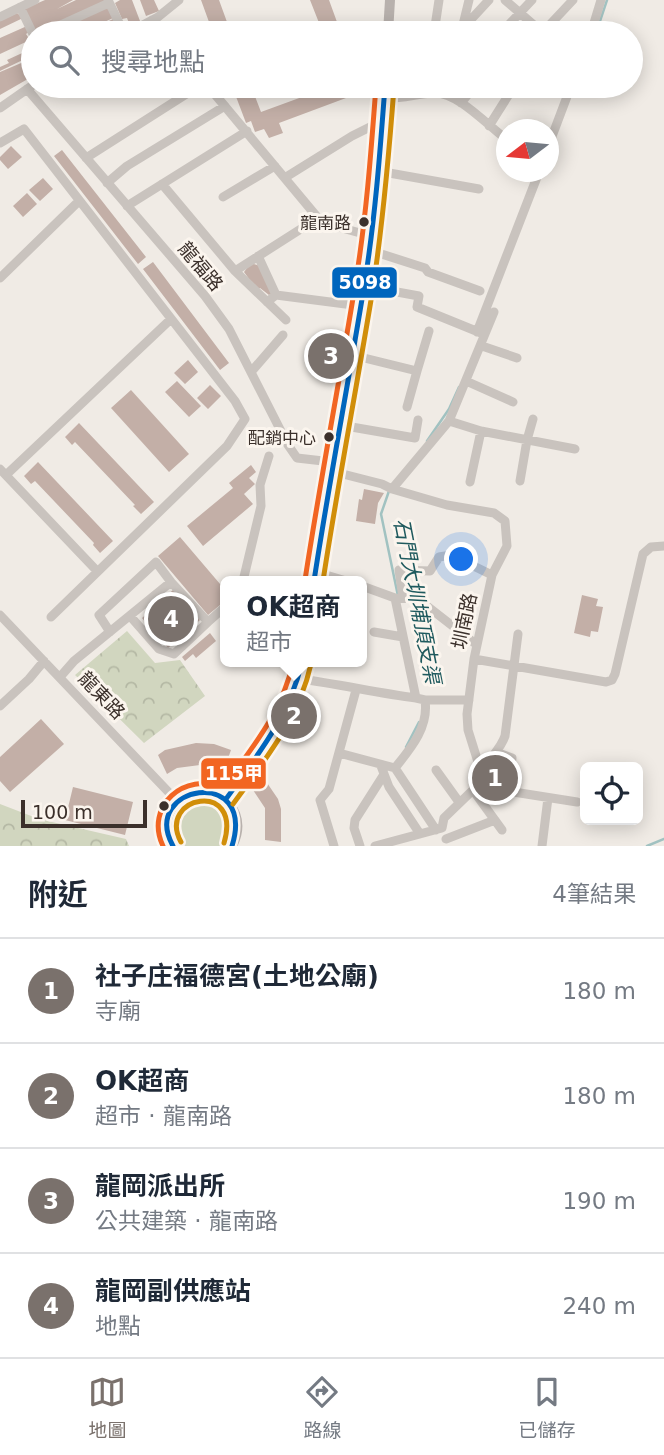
<!DOCTYPE html>
<html lang="zh-TW">
<meta charset="utf-8">
<style>
:root{--surface:#fff;--page:#f2f2f3;--text:#1f2937;--muted:#747a83;--line:#e0e1e3;--accent:#7a716c}
body{margin:0;font-family:"DejaVu Sans","Noto Sans TC",sans-serif;background:var(--page);color:var(--text)}
.controls{position:absolute;right:21px;bottom:21px;display:grid;overflow:hidden;border-radius:10px;box-shadow:0 4px 18px #0003}
.controls button{width:63px;height:63px;display:grid;place-items:center;padding:0;border:0;border-bottom:2px solid var(--line);background:var(--surface);color:var(--text);font:35px sans-serif}
.compass{position:absolute;left:496px;top:119px;width:63px;height:63px;border-radius:50%;background:var(--surface);box-shadow:0 4px 18px #0003;rotate:254deg}
.scale{position:absolute;left:21px;bottom:18px;width:126px;box-sizing:border-box;padding-left:7px;border:4px solid #3b302b;border-top:0;font-size:19px;line-height:24px;white-space:nowrap;color:#3b302b;-webkit-text-stroke:5px #fbf5ee;paint-order:stroke}
.you{position:absolute;left:462px;top:560px;width:24px;height:24px;margin:-18px;border:5px solid #fff;border-radius:50%;background:#1a73e8;box-shadow:0 0 0 10px #1a73e833}
.badge{display:grid;place-items:center;width:46px;height:46px;border-radius:50%;background:var(--accent);color:#fff;font-size:23px;font-weight:700}
.pin{position:absolute;translate:-50% -50%;border:4px solid #fff;box-shadow:0 2px 7px #0006}
.popup{position:absolute;left:220px;top:576px;width:147px;height:91px;box-sizing:border-box;display:grid;place-content:center;border-radius:10px;background:var(--surface);filter:drop-shadow(0 2px 5px #0005);font-size:23px;white-space:nowrap;color:var(--muted)}
.popup b{font-size:26px;color:var(--text)}
.popup::after{content:'';position:absolute;left:50%;top:100%;margin-left:-14px;border:14px solid transparent;border-top-color:var(--surface)}
.list{margin:0;padding:0;list-style:none}
h2{display:flex;justify-content:space-between;align-items:center;height:91px;margin:0;padding:0 28px;font-size:30px}
h2 small{font-size:23px;font-weight:400;color:var(--muted)}
.list li{display:grid;grid-template-columns:46px 1fr auto;gap:21px;align-items:center;box-sizing:border-box;height:105px;padding:0 28px;border-top:2px solid var(--line)}
.list b{display:block;font-size:26px;white-space:nowrap}
.list p{margin:0;font-size:23px;white-space:nowrap;color:var(--muted)}
.list em{font-size:23px;font-style:normal;color:var(--muted)}
.icon{flex:none;width:38px;height:38px;fill:none;stroke:currentColor;stroke-width:2;stroke-linecap:round;stroke-linejoin:round}
.map{position:relative;flex:none;width:664px;height:846px;overflow:hidden}
.search{position:absolute;background:var(--surface);box-shadow:0 4px 18px #0003;left:21px;right:21px;top:21px;height:77px;display:flex;align-items:center;gap:18px;box-sizing:border-box;padding:0 24px;border-radius:38px;color:var(--muted);font-size:26px}
.sheet{height:511px;background:var(--surface)}
nav{display:flex;justify-content:space-around;align-items:center;box-sizing:border-box;height:98px;border-top:2px solid var(--line);background:var(--surface);font-size:19px;color:var(--muted)}
nav a{display:grid;justify-items:center;gap:4px}
nav .on{color:var(--accent)}
.map>svg:first-child{display:block}
</style>
<div class="map">
<svg width="664" height="846" viewBox="0 0 664 846">
<defs>
<pattern id="park-crowns" width="20" height="18" patternUnits="userSpaceOnUse" patternTransform="scale(1.75)"><rect width="20" height="18" fill="#d1d6bf"/><path d="M2 6a3 3 0 1 1 6 0M12 15a3 3 0 1 1 6 0" fill="none" stroke="#b4b8a4"/></pattern>
</defs>
<rect width="100%" height="100%" fill="#f0ebe5"/>
<path fill="#d1d6bf" d="M202,804c23,3 32,23 20,42h-37c-13,-18 -4,-37 17,-42z"/>
<path fill="url(#park-crowns)" d="M127,631l28,32 25,-3 25,36 -61,47 -69,-68z
M0,804l39,15 87,20 3,7h-129z"/>
<g fill="none" stroke-linecap="round" stroke-linejoin="round">
<path stroke="#a1c2c1" stroke-width="2.5" d="M596,33l11,-33
M548,156l4,-8
M427,441l22,-32 10,-22
M389,491l-8,23 17,82
M406,747l13,-25
M647,846l17,-7"/>
</g>
<path fill="#c3afa7" d="M45,0h28l-16,9 19,-9h32l-72,33 -12,-24z
M120,0h12l8,21 -10,5 -3,-8 -5,1 -7,-16z
M140,0h14l5,11 -13,5z
M201,0h18l12,33h-18z
M310,0h19l12,33h-18z
M107,6l6,12 -32,15h-31z
M17,13l6,5 -23,11v-8z
M113,19l6,14h-35z
M27,26l2,6 -3,2 4,6 -30,14v-16z
M33,48v7l-33,16v-4l9,-4 -2,-3z
M33,58v18l-33,19v-23z
M232,86h19l10,26 71,-26h26l-15,5 3,7 -67,25 4,10 -14,5 -5,-9 -9,3 -4,-11 -5,2z
M11,146l11,11 -14,12 -8,-9v-3z
M62,150l84,107 -8,7 -84,-108z
M43,178l10,11 -13,12 -11,-11z
M27,193l10,11 -14,13 -10,-11z
M153,262l76,101 -9,7 -77,-101z
M251,263l9,3 14,26 -5,3 -9,-7 -3,2 -13,-18z
M188,360l10,12 -13,12 -11,-11z
M177,381l24,25 -12,11 -24,-25z
M210,385l11,11 -13,13 -11,-11z
M131,390l58,64 -20,18 -58,-64z
M79,423l75,79 -13,12 -8,-8 2,-1 -60,-63 -3,3 -7,-8z
M38,462l75,79 -13,12 -7,-8 1,-2 -59,-62 -4,3 -7,-8z
M251,465l5,7 -7,6 6,6 -11,10 9,10 -50,42 -16,-20 46,-38 -4,-5z
M364,489l20,4 -6,10 -3,21 -19,-3 3,-22 3,1z
M180,537l46,54v9l-18,15 -50,-59z
M173,590l27,30 -32,28 -26,-30z
M582,595l16,4 -2,7 7,1 -5,25 -7,-1 -1,6 -16,-4z
M210,633l6,8 -20,17 -3,-4 -8,7 -3,-4z
M41,719l23,25 -54,48 -10,-11v-24z
M196,743l18,1 17,6 -7,20 -10,-4 -14,-1 -23,3 -10,6 -9,-19 7,-5z
M487,768l19,3 -2,18 -20,-3z
M261,774l17,25 3,10v33l-16,-2v-32l-16,-24z
M73,787l60,15 -8,33 -60,-15z"/>
<g fill="none" stroke-linecap="round" stroke-linejoin="round">
<path stroke="#c9c3be" stroke-width="9" d="M108,0l16,33
M505,0l38,33
M20,7l13,27
M0,17l35,-17
M152,20l11,13
M464,27l25,-27
M43,33l66,-30
M128,33l30,-16 21,-17
M434,33l5,-33
M461,33l8,-33
M501,33l31,-33
M542,33l31,-33
M591,33l10,-33
M208,86l110,132 6,5 47,13
M27,89l178,207 24,33 59,116 9,13 35,4
M384,98c17,1 32,-4 49,-5 24,-2 54,32 73,46
M461,103l14,-17
M0,108l33,-23
M489,126l24,-38
M0,143l24,-14 211,272 10,18 -18,27 -176,171
M548,147l23,-61
M86,158l113,-72
M378,171l101,18
M286,177l66,-41 30,-15
M107,183l20,-17 98,-60
M162,184l73,87 51,49
M223,197l52,-31
M127,206l120,-75
M369,250l56,18 3,4 52,19
M258,256l18,39
M235,271l83,-53
M0,278l79,-77
M364,286l55,10 -2,11 64,26
M267,302l9,-7 85,11
M477,332l62,-160
M482,346l35,12
M352,355l65,16 12,-40
M251,372l32,-37
M466,381l47,21
M407,407l10,-36
M449,421l32,10 94,18
M340,425l75,13 3,-18
M0,469l97,102
M331,471l51,13 10,5 55,16 47,8 11,8 2,25 -15,29 -18,84 -7,55 1,16 10,32 2,14 -7,14 -29,28 -2,10 -67,18
M6,475l165,-156
M520,481l7,-41 6,-21
M470,482l11,-51
M392,489l57,-68 45,-109
M316,572l30,9
M243,581l18,-75 -1,-21 9,-29
M362,586l33,12 23,1 59,46
M403,598l-4,-28 31,1 9,-14 12,-2 41,20
M0,615l177,186
M130,616l29,33 15,5 34,-32
M110,632l-11,-17 57,-53 15,20
M374,632l29,5
M474,659l132,23 6,-2 3,-6 28,-120 8,-7 13,-1
M60,677l14,-16 97,-79 37,40 18,-16
M300,679c39,5 77,14 116,19
M425,700h44
M0,706l29,-27 15,-18
M496,752l16,6 -5,33 70,11
M339,753l56,15
M381,766l8,21 31,47
M395,768c16,-20 34,-41 30,-68l-9,-2 -21,-100
M395,768l41,62
M436,770l23,32
M481,774c6,-14 19,-23 24,-38l13,-102
M473,790l29,40
M446,839l49,-19
M334,846l-14,-46 9,-11 27,-99
M360,846l-6,-18 1,-8 28,-44
M542,846l6,-48"/>
<path stroke="#b8b1ad" stroke-width="10" d="M388,33l2,-33
M314,581l18,-119 32,-176 14,-107 7,-93
M226,799c29,-41 69,-86 76,-137
M173,846c-6,-9 -8,-20 -4,-31 18,-48 88,-17 63,31"/>
<defs>
<path id="bus-1" d="M314,581c15,-98 34,-196 50,-294 11,-67 16,-134 21,-201
M226,799c31,-43 64,-84 76,-137
M173,846c-34,-61 84,-81 59,0"/>
<path id="bus-2" d="M323,581c15,-98 34,-195 50,-293 10,-67 16,-134 21,-201
M233,804c32,-44 66,-86 78,-140
M181,842c-25,-46 62,-63 43,1"/>
<path id="bus-3" d="M305,580c15,-98 34,-196 50,-294 11,-66 16,-133 21,-200
M163,846c-19,-40 22,-75 60,-58 29,-40 60,-77 70,-126"/>
</defs>
<use href="#bus-1" stroke="#fbf5ee" stroke-width="10"/>
<use href="#bus-2" stroke="#fbf5ee" stroke-width="10"/>
<use href="#bus-3" stroke="#fbf5ee" stroke-width="10"/>
<use href="#bus-1" stroke="#0065bd" stroke-width="5"/>
<use href="#bus-2" stroke="#d18e09" stroke-width="5"/>
<use href="#bus-3" stroke="#f26522" stroke-width="5"/>
</g>
<g fill="#3b302b" stroke="#fbf5ee" stroke-width="2.5">
<circle cx="364" cy="222" r="6"/>
<circle cx="329" cy="437" r="6"/>
<circle cx="164" cy="806" r="6"/>
</g>
<g text-anchor="middle" stroke-width="6" stroke-linejoin="round" paint-order="stroke">
<g font-size="17" fill="#3b302b" stroke="#fbf5ee" text-anchor="end">
<text x="351" y="229">龍南路</text>
<text x="316" y="444">配銷中心</text>
</g>
<g font-size="19" fill="#3b302b" stroke="#fbf5ee">
<text transform="translate(201 266) rotate(50)" y="7">龍福路</text>
<text transform="translate(464 621) rotate(-78)" y="7">圳南路</text>
<text transform="translate(102 695) rotate(46)" y="7">龍東路</text>
</g>
<g font-size="21" font-style="italic" fill="#1f5a5e" stroke="#fbf5ee">
<text transform="translate(417 601) rotate(79)" y="7">石門大圳埔頂支渠</text>
</g>
</g>
<g stroke="#fbf5ee" stroke-width="2.5">
<rect x="331" y="266" width="67" height="33" rx="7" fill="#0065bd"/>
<rect x="200" y="757" width="67" height="33" rx="7" fill="#f26522"/>
</g>
<g font-size="19" text-anchor="middle" font-weight="bold" fill="#fff">
<text x="365" y="289">5098</text>
<text x="234" y="780">115甲</text>
</g>
</svg>
<div class="controls">
<button><svg class="icon" aria-label="locate" viewBox="0 0 24 24"><circle cx="12" cy="12" r="6"/><path d="M12 2v4M12 18v4M2 12h4M18 12h4"/></svg></button>
</div>
<svg class="compass" viewBox="-18 -18 36 36"><path d="M0-13l5 13h-10z" fill="#e53935"/><path d="M0 13l5-13h-10z" fill="#747a83"/></svg>
<div class="scale">100 m</div>
<div class="you"></div>
<div class="pin badge" style="left:495px;top:778px">1</div>
<div class="pin badge" style="left:294px;top:716px">2</div>
<div class="popup"><b>OK超商</b>超市</div>
<div class="pin badge" style="left:331px;top:356px">3</div>
<div class="pin badge" style="left:171px;top:619px">4</div>
<div class="search"><svg class="icon" aria-label="search" viewBox="0 0 24 24"><circle cx="10" cy="10" r="6"/><path d="M15 15l6 6"/></svg>搜尋地點</div>
</div>
<section class="sheet">
<h2>附近<small>4筆結果</small></h2>
<ul class="list">
<li><span class="badge">1</span><div><b>社子庄福德宮(土地公廟)</b><p>寺廟</p></div><em>180 m</em></li>
<li><span class="badge">2</span><div><b>OK超商</b><p>超市 · 龍南路</p></div><em>180 m</em></li>
<li><span class="badge">3</span><div><b>龍岡派出所</b><p>公共建築 · 龍南路</p></div><em>190 m</em></li>
<li><span class="badge">4</span><div><b>龍岡副供應站</b><p>地點</p></div><em>240 m</em></li>
</ul>
</section>
<nav>
<a class="on"><svg class="icon" aria-label="map" viewBox="0 0 24 24"><path d="M3 6l6-2 6 2 6-2v14l-6 2-6-2-6 2zM9 4v14M15 6v14"/></svg>地圖</a>
<a><svg class="icon" aria-label="directions" viewBox="0 0 24 24"><path d="M12 3l9 9-9 9-9-9zM9 14v-3h6M13 9l2 2-2 2"/></svg>路線</a>
<a><svg class="icon" aria-label="saved" viewBox="0 0 24 24"><path d="M7 4h10v16l-5-4-5 4z"/></svg>已儲存</a>
</nav>
